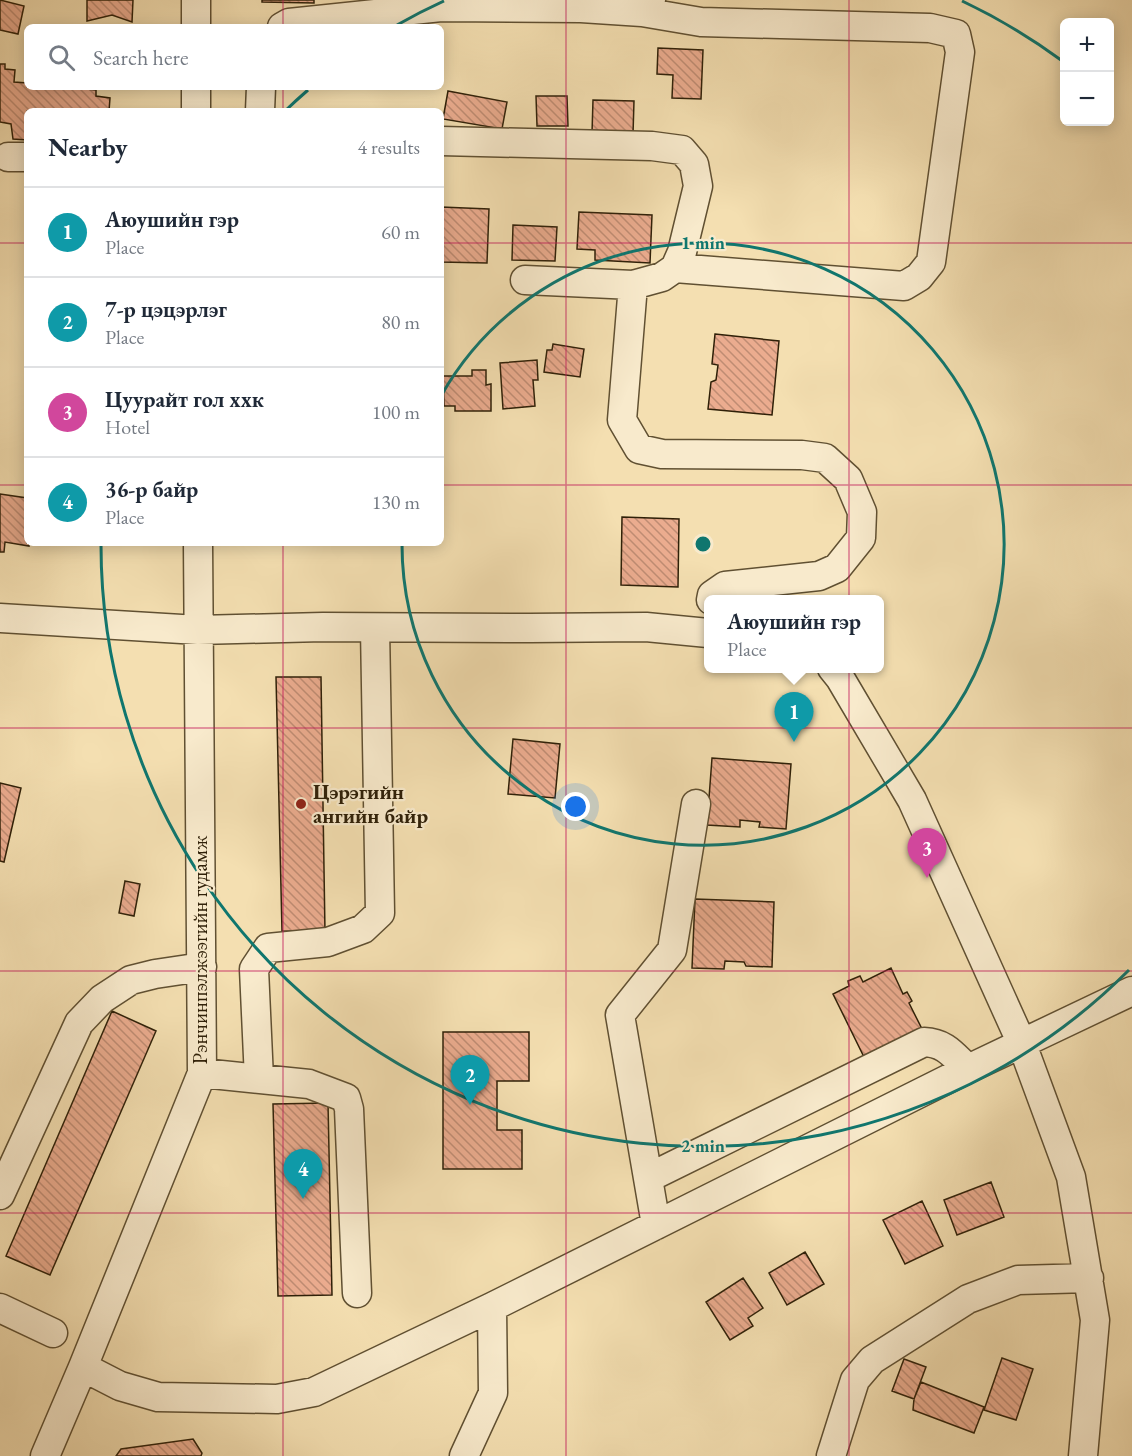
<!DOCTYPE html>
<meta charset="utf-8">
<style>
:root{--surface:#fff;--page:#f2f2f3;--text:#1f2937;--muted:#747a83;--line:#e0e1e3;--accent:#8f2418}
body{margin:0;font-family:"EB Garamond",serif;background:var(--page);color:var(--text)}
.controls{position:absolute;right:18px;top:18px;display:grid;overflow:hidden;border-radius:9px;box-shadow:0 3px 15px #0003}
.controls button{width:54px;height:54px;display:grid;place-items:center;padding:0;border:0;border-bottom:2px solid var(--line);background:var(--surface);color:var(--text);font:30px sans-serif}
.you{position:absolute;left:576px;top:807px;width:21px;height:21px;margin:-15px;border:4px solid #fff;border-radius:50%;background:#1a73e8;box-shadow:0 0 0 9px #1a73e833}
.badge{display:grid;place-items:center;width:39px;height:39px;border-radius:50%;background:var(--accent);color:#fff;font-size:20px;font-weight:700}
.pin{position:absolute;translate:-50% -50px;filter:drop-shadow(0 2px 3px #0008)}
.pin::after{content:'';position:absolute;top:32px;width:21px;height:18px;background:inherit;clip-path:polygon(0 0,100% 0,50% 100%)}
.popup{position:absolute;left:704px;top:595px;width:180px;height:78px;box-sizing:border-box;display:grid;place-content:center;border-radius:9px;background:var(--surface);filter:drop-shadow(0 2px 4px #0005);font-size:20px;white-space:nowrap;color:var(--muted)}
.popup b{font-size:22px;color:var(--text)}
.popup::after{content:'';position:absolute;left:50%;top:100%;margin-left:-12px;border:12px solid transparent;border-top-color:var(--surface)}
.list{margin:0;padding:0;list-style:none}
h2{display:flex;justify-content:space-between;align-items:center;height:78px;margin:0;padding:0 24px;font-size:26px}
h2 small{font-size:20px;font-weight:400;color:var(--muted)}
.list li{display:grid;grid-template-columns:39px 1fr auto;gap:18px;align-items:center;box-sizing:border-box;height:90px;padding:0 24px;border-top:2px solid var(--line)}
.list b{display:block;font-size:22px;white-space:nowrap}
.list p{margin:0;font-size:20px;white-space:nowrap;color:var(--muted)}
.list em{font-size:20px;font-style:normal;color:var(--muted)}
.icon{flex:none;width:33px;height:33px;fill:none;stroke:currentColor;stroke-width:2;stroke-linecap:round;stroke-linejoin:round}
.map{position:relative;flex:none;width:1132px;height:1456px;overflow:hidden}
.search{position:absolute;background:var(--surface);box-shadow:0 3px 15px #0003;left:24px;top:24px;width:420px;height:66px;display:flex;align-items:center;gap:15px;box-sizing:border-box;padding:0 21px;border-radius:9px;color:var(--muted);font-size:22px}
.panel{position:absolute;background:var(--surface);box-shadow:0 3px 15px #0003;left:24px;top:108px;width:420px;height:438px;border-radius:9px}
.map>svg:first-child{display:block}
</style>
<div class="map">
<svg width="1132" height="1456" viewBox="0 0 1132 1456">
<defs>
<pattern id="building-back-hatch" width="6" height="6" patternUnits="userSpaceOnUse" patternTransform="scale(1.5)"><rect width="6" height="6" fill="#ebac8f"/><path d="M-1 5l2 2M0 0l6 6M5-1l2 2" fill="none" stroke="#bf8c73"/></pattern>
</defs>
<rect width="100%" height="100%" fill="#f4dfb1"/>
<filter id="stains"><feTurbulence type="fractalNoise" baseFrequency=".00333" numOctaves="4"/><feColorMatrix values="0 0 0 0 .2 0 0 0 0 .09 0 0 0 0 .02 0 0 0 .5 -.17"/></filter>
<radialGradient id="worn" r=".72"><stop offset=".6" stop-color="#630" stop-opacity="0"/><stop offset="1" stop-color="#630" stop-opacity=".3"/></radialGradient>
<path fill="url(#building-back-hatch)" stroke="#2f2008" stroke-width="1.5" d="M0,0l24,6 -6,28 -18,-4z
M87,0h46l-1,22 -20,-7 -25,6z
M262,0h52v3l-52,-1z
M658,48l45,2 -2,49 -29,-1 1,-23 -16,-1z
M0,64h5v5l10,1 -1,12 13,1v4h39l30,3v6l14,2 -1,13h-82v29l-14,-1 -2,-15 -11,-2z
M448,91l59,11 -5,27 -59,-10z
M536,96h31l1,30h-31z
M593,100l41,1 -1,33 -41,-1z
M441,207l48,2 -2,54 -46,-1z
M579,212l73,3 -2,48 -55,-3v-10l-18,-1z
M513,225l44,2 -2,34 -43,-1z
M715,334l64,7 -7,74 -64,-6 3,-27 5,-2 2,-15 -6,-1z
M553,344l31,5 -4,28 -36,-5 3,-22h5z
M537,360l1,20h-5l2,26 -32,3 -3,-46z
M472,370h14v15l5,-1v27h-36v-5h-11l-1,-30h29z
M0,494l27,4v45h2v3l-24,-4 -1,10h-4z
M622,517l57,2 -1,68 -57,-2z
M276,677h45l4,255 -43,-1z
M513,739l47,5 -5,54 -47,-4z
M712,758l79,6 -5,65 -27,-2 1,-5 -20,-2v7l-33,-2z
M0,783l21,5 -17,74 -4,-1z
M125,881l15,3 -6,32 -15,-3z
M695,899l79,3 -2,65 -26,-1 -2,-4 -19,-1 -1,8 -32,-1z
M891,968l12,26 4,-2 5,9 -3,2 13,26 -58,28 -31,-63 16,-8 -1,-5 12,-5 3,6z
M112,1011l44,20 -106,244 -44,-19z
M443,1032h86v49h-32v49h25v39h-79z
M328,1103l4,192 -54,1 -5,-192z
M991,1182l13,35 -47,18 -13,-35z
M922,1201l21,45 -38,18 -22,-44z
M805,1252l19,32 -37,21 -18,-32z
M743,1278l20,30 -15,10 5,8 -23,14 -24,-38z
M1002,1358l31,11 -17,51 -32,-10z
M904,1359l22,8 -12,32 -22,-8z
M921,1382l63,25 -10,26 -61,-23 1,-11z
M193,1439l9,14 -1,3h-85l5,-7z"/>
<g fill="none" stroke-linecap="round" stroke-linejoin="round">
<defs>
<path id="minor" d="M196,0v27
M642,12l59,10 229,6 26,6 4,18 -29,210 -12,15 -15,9 -229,-18
M282,27l7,-4 152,-16 140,1 61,4 9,-12
M196,87v24
M260,111l1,-24
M441,141l211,5 30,4 12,14 4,22 -16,66 -7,16 -13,9 -29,8 -108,-5
M8,157h19
M633,285l-11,135 17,29 23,5 140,1 23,3 23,21 14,33 -1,26 -24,30 -18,8 -94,10 -13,9 -1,5
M0,618l198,12 125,-3 207,1 116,-1 62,6
M832,668l8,10 72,122 110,244 49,133 24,143 -12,136
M202,1073l107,11 37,14 3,11 8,184
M259,1079l-5,-110 14,-21 60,-6 35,-13 17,-16 -5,-285
M648,1178l276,-136c22,1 29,13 44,27
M0,1195l79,-172 23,-24 29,-19 24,-6 47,-7
M656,1225l-36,-210 52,-65 24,-146
M0,1308l53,25
M83,1367l37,19 38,11 119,2 37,-7 178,-85 476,-238 164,-78
M45,1456l38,-89 119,-294 -4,-530
M464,1456l29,-63 -1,-86
M831,1456l24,-76 17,-20 96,-61 50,-19 71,-2"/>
</defs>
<use href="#minor" stroke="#605032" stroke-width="31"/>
<use href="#minor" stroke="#f8eacc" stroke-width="28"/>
</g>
<path fill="none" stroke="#c2185b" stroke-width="1.5" stroke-opacity="0.55" d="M283,0v27M566,0v1456M849,0v1456M283,87v24M0,243h27M441,243h691M0,485h27M441,485h691M283,543v913M0,728h1132M0,971h1132M0,1213h1132"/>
<g fill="none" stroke="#0f766e" stroke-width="3">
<path d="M441 396A301 301 0 1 1 402 544"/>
<path d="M1129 970A602 602 0 0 1 101 544M285 111A602 602 0 0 1 308 90M397 25A602 602 0 0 1 444 1M962 1A602 602 0 0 1 1061 60"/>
</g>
<circle fill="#8f2418" stroke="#f8eacc" stroke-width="2" cx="301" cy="804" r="6"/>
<g text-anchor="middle" stroke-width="4.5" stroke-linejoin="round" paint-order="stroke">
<g font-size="21" font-weight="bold" fill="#2f2008" stroke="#f8eacc" text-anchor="start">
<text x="313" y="799">Цэрэгийн<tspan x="313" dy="24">ангийн байр</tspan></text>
</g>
<g font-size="21" fill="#2f2008" stroke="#f8eacc">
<text transform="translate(200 950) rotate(-90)" y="7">Рэнчинпэлжээгийн гудамж</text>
</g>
</g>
<circle cx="703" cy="544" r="9" fill="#0f766e" stroke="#f8eacc" stroke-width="3"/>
<g font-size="18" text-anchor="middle" font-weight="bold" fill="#0f766e" stroke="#f8eacc" stroke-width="4.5" stroke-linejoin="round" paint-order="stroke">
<text x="703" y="249">1 min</text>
<text x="703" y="1152">2 min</text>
</g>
<rect width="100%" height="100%" filter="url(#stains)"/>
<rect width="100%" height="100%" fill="url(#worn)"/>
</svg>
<div class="controls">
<button>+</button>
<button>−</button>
</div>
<div class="you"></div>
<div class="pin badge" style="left:794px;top:742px;background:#0f9aa8">1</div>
<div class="popup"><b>Аюушийн гэр</b>Place</div>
<div class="pin badge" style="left:470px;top:1105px;background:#0f9aa8">2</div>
<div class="pin badge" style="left:927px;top:878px;background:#d1479c">3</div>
<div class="pin badge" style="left:303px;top:1199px;background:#0f9aa8">4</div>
<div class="search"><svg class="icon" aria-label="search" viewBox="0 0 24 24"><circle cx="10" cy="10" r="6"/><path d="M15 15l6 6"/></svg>Search here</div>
<section class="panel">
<h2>Nearby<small>4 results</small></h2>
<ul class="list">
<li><span class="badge" style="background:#0f9aa8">1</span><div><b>Аюушийн гэр</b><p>Place</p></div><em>60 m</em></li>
<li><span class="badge" style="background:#0f9aa8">2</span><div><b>7-р цэцэрлэг</b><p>Place</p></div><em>80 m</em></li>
<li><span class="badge" style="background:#d1479c">3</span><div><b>Цуурайт гол ххк</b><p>Hotel</p></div><em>100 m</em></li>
<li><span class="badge" style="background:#0f9aa8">4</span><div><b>36-р байр</b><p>Place</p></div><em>130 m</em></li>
</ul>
</section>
</div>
